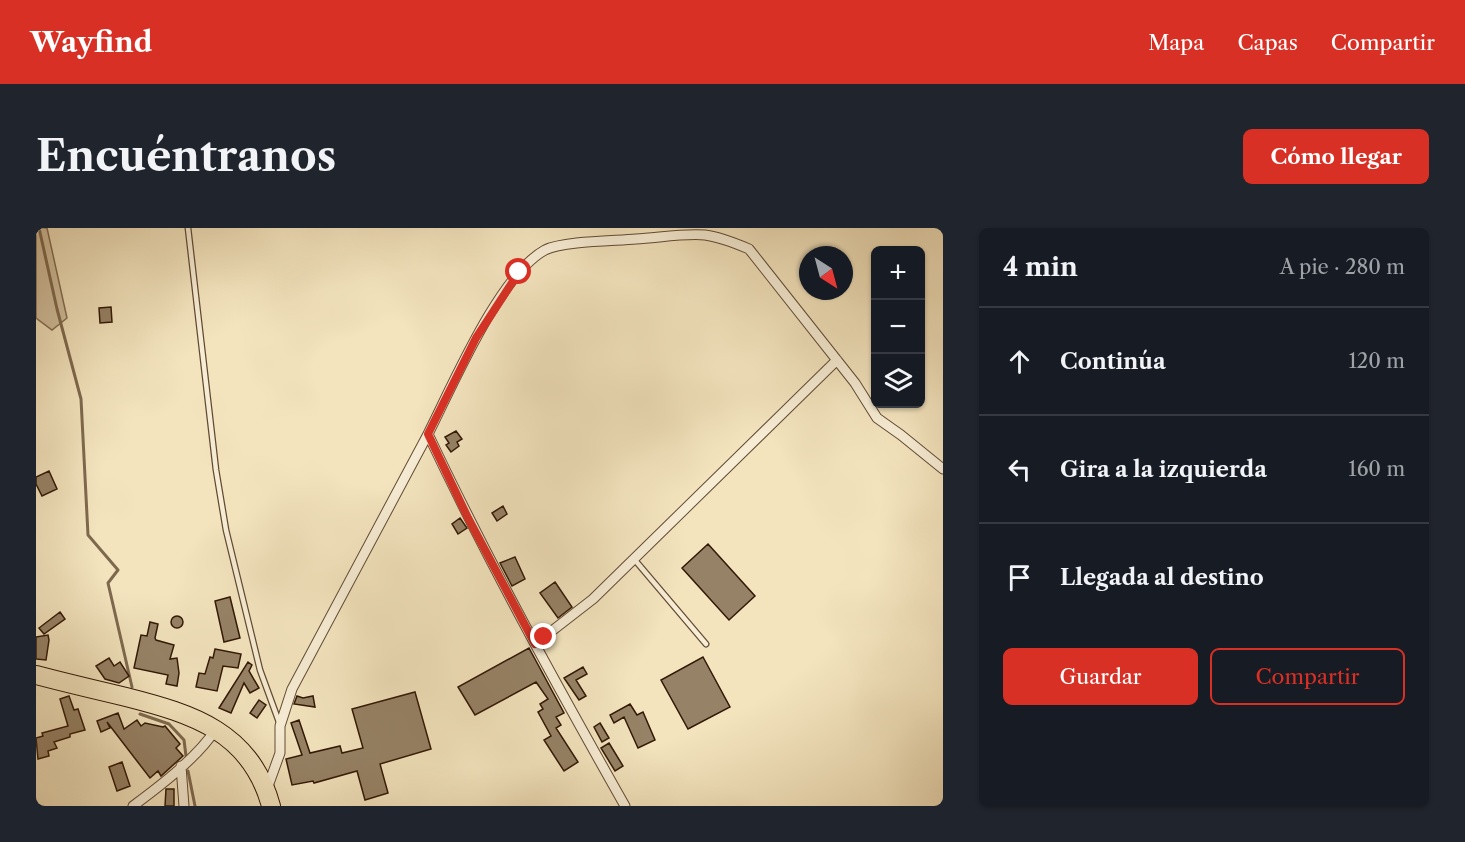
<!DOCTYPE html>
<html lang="es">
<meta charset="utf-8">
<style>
:root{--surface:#171b24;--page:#20242c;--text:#f1f3f6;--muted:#9ea1a6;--line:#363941;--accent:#d93025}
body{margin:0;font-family:"Libre Caslon Text",serif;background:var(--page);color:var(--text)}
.controls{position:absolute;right:18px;top:18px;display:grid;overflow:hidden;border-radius:9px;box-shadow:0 2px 4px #0004}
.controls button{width:54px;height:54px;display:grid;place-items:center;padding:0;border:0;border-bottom:2px solid var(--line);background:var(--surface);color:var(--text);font:30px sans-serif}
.compass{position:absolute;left:763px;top:18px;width:54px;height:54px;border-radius:50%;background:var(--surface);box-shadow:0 2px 4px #0004;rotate:144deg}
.stop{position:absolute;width:18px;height:18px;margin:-14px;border:4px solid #d93025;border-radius:50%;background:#fff}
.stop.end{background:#d93025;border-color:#fff;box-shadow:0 2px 6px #0008}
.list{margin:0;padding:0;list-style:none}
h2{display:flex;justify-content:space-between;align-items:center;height:78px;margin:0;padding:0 24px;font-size:26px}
h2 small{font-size:20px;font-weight:400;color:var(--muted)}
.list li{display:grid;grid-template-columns:39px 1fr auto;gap:18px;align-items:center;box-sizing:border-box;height:108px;padding:0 24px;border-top:2px solid var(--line)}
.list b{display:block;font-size:22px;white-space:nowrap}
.list em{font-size:20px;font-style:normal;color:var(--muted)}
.actions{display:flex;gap:12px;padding:18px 24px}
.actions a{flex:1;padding:14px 0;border:2px solid var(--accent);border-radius:9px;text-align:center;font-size:21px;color:var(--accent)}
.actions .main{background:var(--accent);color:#fff}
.icon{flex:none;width:33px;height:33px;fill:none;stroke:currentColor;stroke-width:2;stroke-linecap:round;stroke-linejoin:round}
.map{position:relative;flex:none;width:907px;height:578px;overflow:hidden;border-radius:9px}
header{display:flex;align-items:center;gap:36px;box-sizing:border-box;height:84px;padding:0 30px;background:var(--accent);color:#fff}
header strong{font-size:28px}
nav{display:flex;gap:33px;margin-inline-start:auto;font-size:21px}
.intro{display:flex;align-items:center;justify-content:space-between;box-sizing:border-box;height:144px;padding:0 36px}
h1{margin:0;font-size:42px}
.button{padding:15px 27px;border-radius:9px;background:var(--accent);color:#fff;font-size:21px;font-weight:700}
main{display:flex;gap:36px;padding:0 36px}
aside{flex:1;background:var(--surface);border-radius:9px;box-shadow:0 2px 4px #0004}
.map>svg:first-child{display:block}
</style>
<header>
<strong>Wayfind</strong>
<nav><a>Mapa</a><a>Capas</a><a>Compartir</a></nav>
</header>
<div class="intro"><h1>Encuéntranos</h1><a class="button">Cómo llegar</a></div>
<main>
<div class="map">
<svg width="907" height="578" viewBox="0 0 907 578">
<rect width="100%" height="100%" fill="#f3e4be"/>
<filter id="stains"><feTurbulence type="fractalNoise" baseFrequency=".00333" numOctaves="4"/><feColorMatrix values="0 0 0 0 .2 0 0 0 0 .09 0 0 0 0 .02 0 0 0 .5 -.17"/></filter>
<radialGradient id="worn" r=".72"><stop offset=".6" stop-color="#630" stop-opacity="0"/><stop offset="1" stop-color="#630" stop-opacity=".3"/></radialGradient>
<path fill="#d2c19f" stroke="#826c52" stroke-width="1.5" d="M0,0h11l20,90 -15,12 -16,-12z"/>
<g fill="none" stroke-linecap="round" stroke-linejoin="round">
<path stroke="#7e694f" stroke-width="3" d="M3,0l18,81 24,90 7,136 30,35 -10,13 24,104
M104,486l29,10 15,16 2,16
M152,543l7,35"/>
</g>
<path fill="#968266" stroke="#321806" stroke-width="1.5" d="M75,79l1,15 -12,1 -1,-15z
M420,203l6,8 -5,3 2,4 -8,6 -5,-7 3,-2 -4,-6z
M13,243l8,18 -15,7 -6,-12v-7z
M467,278l4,8 -10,7 -5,-8z
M424,290l7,10 -9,6 -6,-10z
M672,316l47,52 -26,24 -47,-52z
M479,329l10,22 -13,7 -12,-23z
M519,354l17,25 -14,11 -18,-25z
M194,369l10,41 -16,4 -9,-41z
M24,384l5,7 -21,15 -5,-6z
M135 394a6 6 0 1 1 12 0a6 6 0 1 1-12 0Z
M114,394l8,2 -3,14 1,2 18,5 -4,14 7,-1 2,15 -2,13 -11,-2 2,-9 -34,-7 7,-33 6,1z
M12,407l1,5 -3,20 -10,-1v-22z
M493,420l35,65 -8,4 5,8 -5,3 22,34 -14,9 -20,-31 7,-4 -13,-24 5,-3 -3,-5 8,-5 -12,-17 -61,33 -17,-28z
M179,421l26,5 -3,14 -15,-2 -6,25 -21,-4 3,-14 6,1 5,-17 3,1z
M667,429l27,50 -42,22 -27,-49z
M73,430l5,8 6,-4 9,14 -10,7 -14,-4 -9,-13z
M212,434l4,3 -3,6 10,17 -9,5 -6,-10 -13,30 -12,-5z
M547,439l4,7 -11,6 10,16 -7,4 -15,-22z
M379,464l16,57 -51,15 8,29 -23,7 -8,-29 -43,12 -1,-2 -21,4 -6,-26 16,-4 -11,-32 8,-3 11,33 30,-7 2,7 21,-5 -11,-39z
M33,468l5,14 4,-1 7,21 -15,4v3l-16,5 3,6 -9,3 1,5 -11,3 -2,-21 7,-2 -1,-3 26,-7 -8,-27z
M261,468l6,2 10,-2 2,11 -21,-3z
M223,472l7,5 -9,13 -7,-5z
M594,476l7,11 6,-3 12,28 -17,8 -14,-31 -10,6 -4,-8z
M82,485l6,16 13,-9 4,6 4,-3 18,4 2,-1 15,18 -4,4 7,8 -22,20 -3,-5 -8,7 -43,-56 3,6 -9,4 -4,-11z
M564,495l9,15 -7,4 -8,-15z
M573,515l14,23 -8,5 -14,-23z
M86,534l8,24 -13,5 -8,-24z
M130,561h8v17h-9z"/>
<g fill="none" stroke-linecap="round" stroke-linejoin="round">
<defs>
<path id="lane" d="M152,0l28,242 10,60 34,140 19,52
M598,331l72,85"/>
<path id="street" d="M392,206c24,-47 71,-159 117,-184 19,-9 69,-9 91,-11 21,-1 48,-6 69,-4 15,2 30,8 44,14l106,134 22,35 24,17 42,34
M499,416l58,-45 244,-239
M145,538l3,40
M231,561l13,-36v-27l12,-37 136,-255c60,127 128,250 197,372
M97,578c27,-20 64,-48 83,-77"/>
<path id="highway" d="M0,447c30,8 60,15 90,22 67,17 125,35 145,109"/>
</defs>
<use href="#lane" stroke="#624b34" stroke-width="7"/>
<use href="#street" stroke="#624b34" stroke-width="11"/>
<use href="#highway" stroke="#321806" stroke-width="20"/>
<use href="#lane" stroke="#f7edd5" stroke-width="4.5"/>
<use href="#street" stroke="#f7edd5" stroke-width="9"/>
<use href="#highway" stroke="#f3e4be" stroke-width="18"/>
</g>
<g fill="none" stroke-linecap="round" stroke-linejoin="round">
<path stroke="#d93025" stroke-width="8" d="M483,44l-43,66 -48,96 40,84 67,126 9,-7"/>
</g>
<rect width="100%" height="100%" filter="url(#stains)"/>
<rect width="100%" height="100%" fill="url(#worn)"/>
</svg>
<div class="controls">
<button>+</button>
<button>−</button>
<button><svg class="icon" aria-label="layers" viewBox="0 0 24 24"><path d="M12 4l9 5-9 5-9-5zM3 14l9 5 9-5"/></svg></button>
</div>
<svg class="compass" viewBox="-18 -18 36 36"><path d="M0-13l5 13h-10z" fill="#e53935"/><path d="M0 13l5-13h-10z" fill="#9ea1a6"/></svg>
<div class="stop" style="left:483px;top:44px"></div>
<div class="stop end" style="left:508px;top:409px"></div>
</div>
<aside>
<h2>4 min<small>A pie · 280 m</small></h2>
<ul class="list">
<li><svg class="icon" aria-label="ahead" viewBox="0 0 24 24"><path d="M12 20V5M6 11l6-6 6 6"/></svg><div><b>Continúa</b></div><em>120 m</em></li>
<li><svg class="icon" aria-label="left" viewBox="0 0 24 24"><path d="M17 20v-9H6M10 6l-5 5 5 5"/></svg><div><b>Gira a la izquierda</b></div><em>160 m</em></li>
<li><svg class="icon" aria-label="arrive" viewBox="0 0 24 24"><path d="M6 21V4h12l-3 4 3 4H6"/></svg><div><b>Llegada al destino</b></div></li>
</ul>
<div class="actions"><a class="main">Guardar</a><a>Compartir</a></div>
</aside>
</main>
